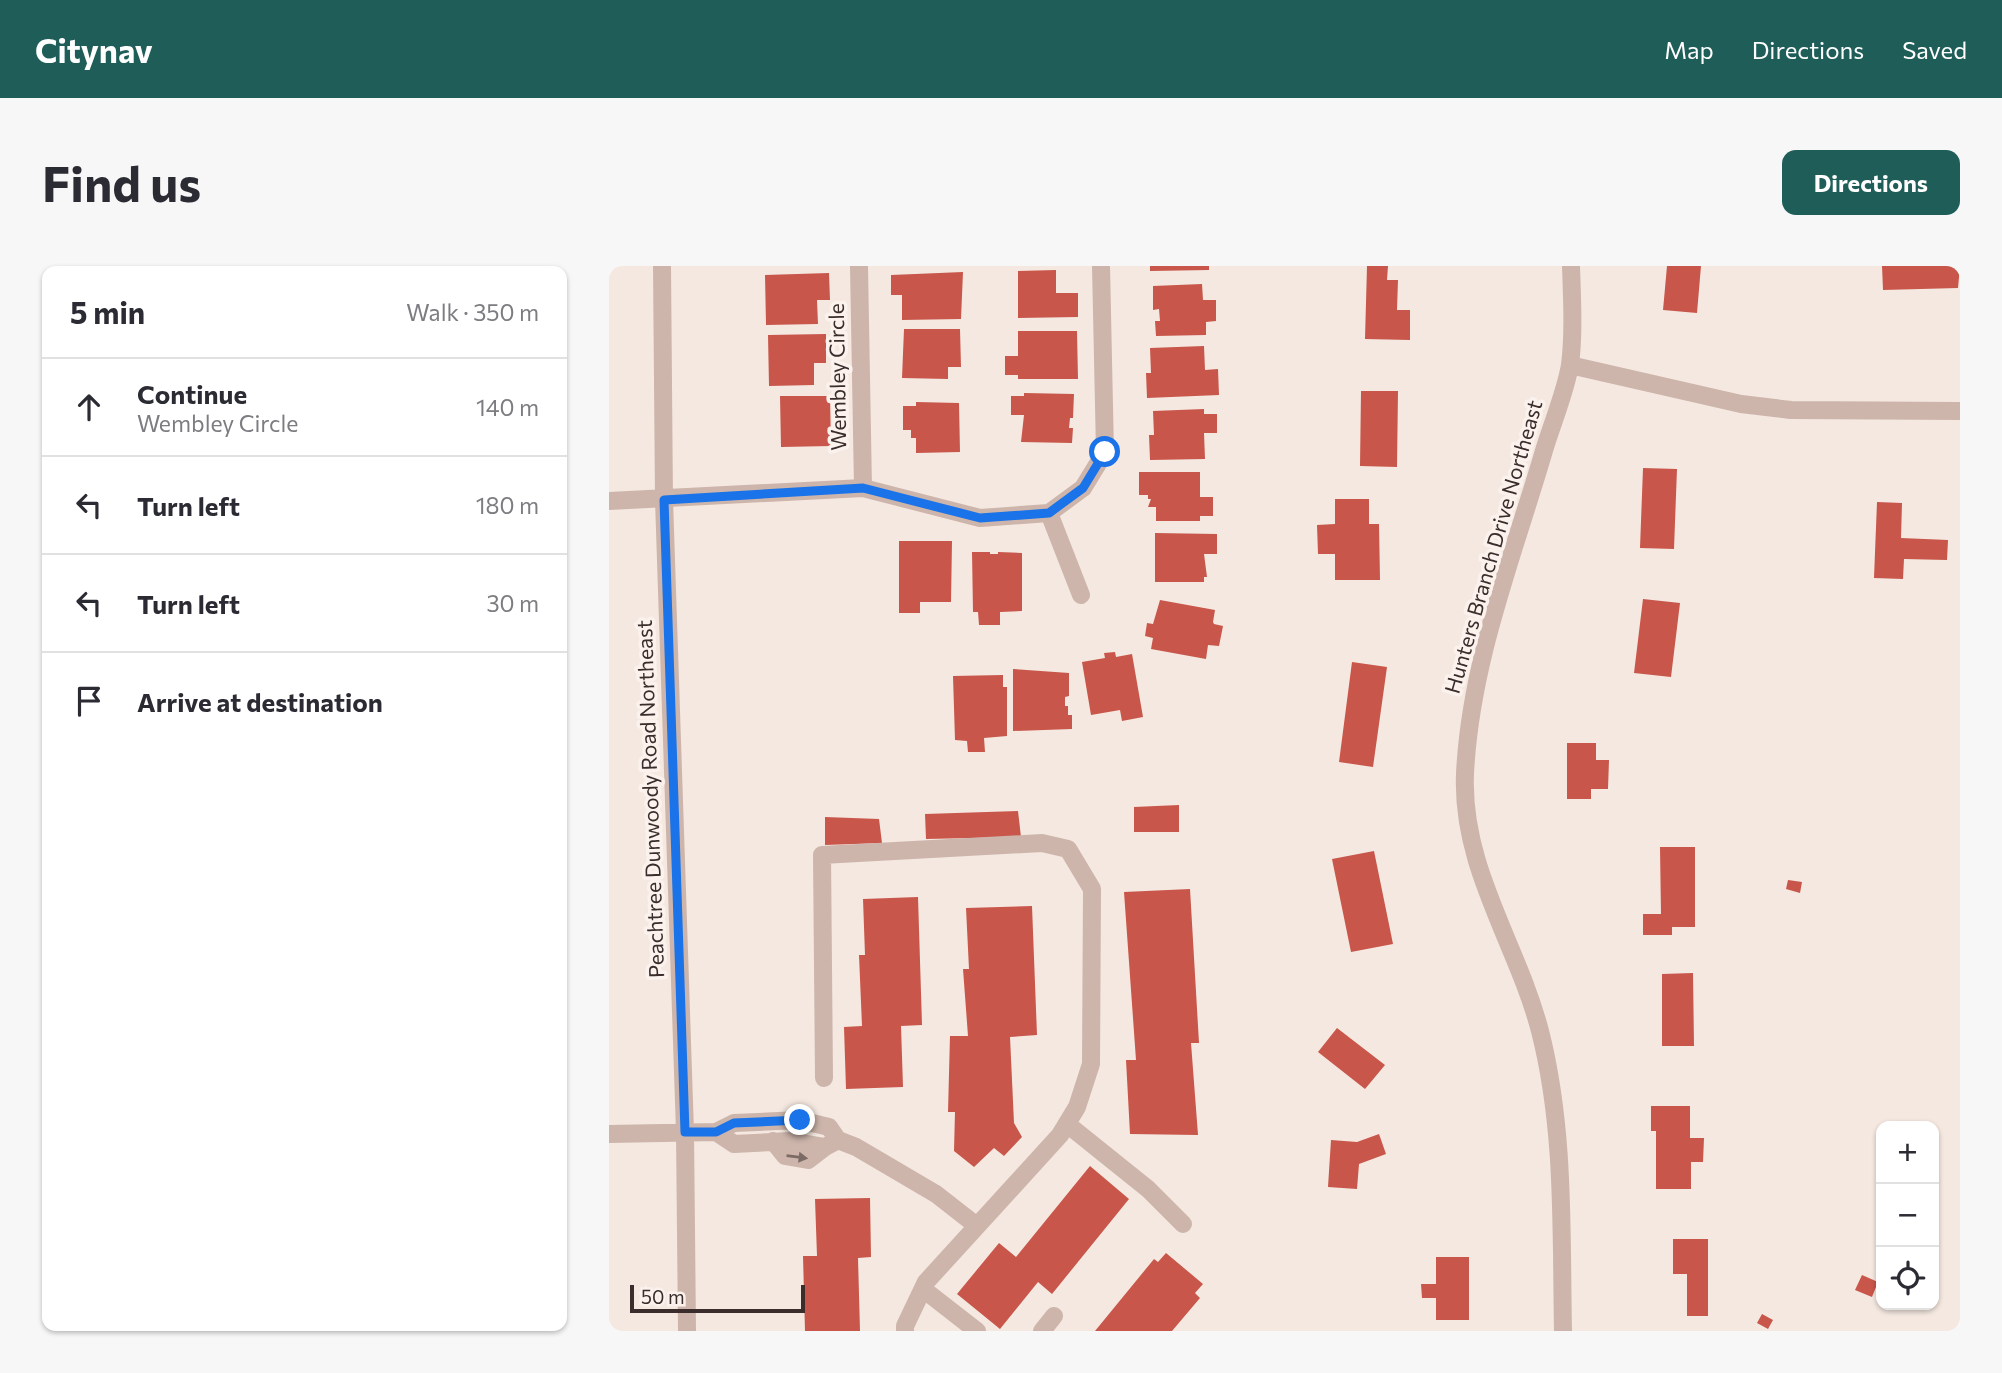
<!DOCTYPE html>
<meta charset="utf-8">
<style>
:root{--surface:#fff;--page:#f7f7f7;--text:#2b2b33;--muted:#7c7c81;--line:#e1e1e2;--accent:#1f5d58}
body{margin:0;font-family:Commissioner,sans-serif;background:var(--page);color:var(--text)}
.controls{position:absolute;right:21px;bottom:21px;display:grid;overflow:hidden;border-radius:14px;box-shadow:0 2px 5px #0004}
.controls button{width:63px;height:63px;display:grid;place-items:center;padding:0;border:0;border-bottom:2px solid var(--line);background:var(--surface);color:var(--text);font:35px sans-serif}
.scale{position:absolute;left:21px;bottom:18px;width:175px;box-sizing:border-box;padding-left:7px;border:4px solid #3a2d2b;border-top:0;font-size:19px;line-height:24px;white-space:nowrap;color:#3a2d2b;-webkit-text-stroke:5px #fbf2ed;paint-order:stroke}
.stop{position:absolute;width:21px;height:21px;margin:-16px;border:5px solid #1a73e8;border-radius:50%;background:#fff}
.stop.end{background:#1a73e8;border-color:#fff;box-shadow:0 2px 7px #0008}
.list{margin:0;padding:0;list-style:none}
h2{display:flex;justify-content:space-between;align-items:center;height:91px;margin:0;padding:0 28px;font-size:30px}
h2 small{font-size:23px;font-weight:400;color:var(--muted)}
.list li{display:grid;grid-template-columns:46px 1fr auto;gap:21px;align-items:center;box-sizing:border-box;height:98px;padding:0 28px;border-top:2px solid var(--line)}
.list b{display:block;font-size:26px;white-space:nowrap}
.list p{margin:0;font-size:23px;white-space:nowrap;color:var(--muted)}
.list em{font-size:23px;font-style:normal;color:var(--muted)}
.icon{flex:none;width:38px;height:38px;fill:none;stroke:currentColor;stroke-width:2;stroke-linecap:round;stroke-linejoin:round}
.map{position:relative;flex:none;width:1351px;height:1065px;overflow:hidden;border-radius:14px}
header{display:flex;align-items:center;gap:42px;box-sizing:border-box;height:98px;padding:0 35px;background:var(--accent);color:#fff}
header strong{font-size:33px}
nav{display:flex;gap:38px;margin-inline-start:auto;font-size:24px}
.intro{display:flex;align-items:center;justify-content:space-between;box-sizing:border-box;height:168px;padding:0 42px}
h1{margin:0;font-size:49px}
.button{padding:18px 32px;border-radius:14px;background:var(--accent);color:#fff;font-size:24px;font-weight:700}
main{display:flex;gap:42px;padding:0 42px}
aside{flex:1;background:var(--surface);border-radius:14px;box-shadow:0 2px 5px #0004}
.map>svg:first-child{display:block}
</style>
<header>
<strong>Citynav</strong>
<nav><a>Map</a><a>Directions</a><a>Saved</a></nav>
</header>
<div class="intro"><h1>Find us</h1><a class="button">Directions</a></div>
<main>
<aside>
<h2>5 min<small>Walk · 350 m</small></h2>
<ul class="list">
<li><svg class="icon" aria-label="ahead" viewBox="0 0 24 24"><path d="M12 20V5M6 11l6-6 6 6"/></svg><div><b>Continue</b><p>Wembley Circle</p></div><em>140 m</em></li>
<li><svg class="icon" aria-label="left" viewBox="0 0 24 24"><path d="M17 20v-9H6M10 6l-5 5 5 5"/></svg><div><b>Turn left</b></div><em>180 m</em></li>
<li><svg class="icon" aria-label="left" viewBox="0 0 24 24"><path d="M17 20v-9H6M10 6l-5 5 5 5"/></svg><div><b>Turn left</b></div><em>30 m</em></li>
<li><svg class="icon" aria-label="arrive" viewBox="0 0 24 24"><path d="M6 21V4h12l-3 4 3 4H6"/></svg><div><b>Arrive at destination</b></div></li>
</ul>
</aside>
<div class="map">
<svg width="1351" height="1065" viewBox="0 0 1351 1065">
<rect width="100%" height="100%" fill="#f4e8e0"/>
<path fill="#c8564a" d="M541,0h59v4l-59,1z
M758,0h21l-1,14h11l-1,30h13v30l-45,-1z
M1058,0h34l-4,47 -34,-3z
M1273,0h78l-2,22 -75,2z
M447,4v23h22v24l-60,1v-47z
M354,6l-2,47 -59,1v-25h-11v-20z
M220,7l1,27h-13l1,24 -52,1 -1,-50z
M593,18l1,16h13v21l-10,1v13l-50,1 -1,-15h5l-1,-12 -6,1v-24z
M295,63h56l1,38h-13v12l-46,-1z
M409,65h59l1,48h-60v-4h-13v-19h13z
M217,68v29h-12v22l-45,1 -1,-51z
M595,80l1,24 13,-1 1,26 -72,3 -1,-25h5l-1,-25z
M752,125h37l-1,76 -37,-1z
M415,127l50,1 -1,24h-3l-1,10h4l-1,15 -51,-1 3,-27h-13v-19h13z
M171,130h50l1,50 -50,1z
M307,136l43,1 1,49 -44,1v-15h-5v-8h-8v-24h13z
M595,143v5h13v19h-13l1,26 -55,1 -1,-25h5l-1,-24z
M1034,202l34,1 -3,80 -34,-1z
M530,206h61v25h13v19h-13v5h-44v-14h-8l3,-8h-3v-4h-9z
M726,233h34v25h10l1,56h-45v-26h-17l-1,-29 18,-1z
M1268,236l25,1 -1,35 47,2 -1,20 -43,-1 -1,20 -29,-1z
M546,267l62,1v20h-13l3,23h-3v5h-49z
M290,275h53l-1,61h-31v11h-21z
M363,286h18v2h8v-2l24,1v58l-22,1v13h-21l-1,-13h-5z
M1034,333l37,4 -9,74 -37,-4z
M551,334l55,10 -2,12 1,2 9,2 -4,20 -11,-1 -2,14 -55,-10 2,-11 -8,-2 2,-13 6,1z
M506,386l1,5 16,-3 11,63 -21,4 -2,-11 -29,5 -9,-53 23,-4 -1,-5z
M743,396l35,5 -14,100 -34,-5z
M404,403l56,4v23l-4,1v9h3v9h4v14l-59,2z
M394,409v12h4v49l-23,2 1,14h-17l-1,-11 -12,-1 -2,-64z
M958,477h29v17h13l-1,29h-17v10h-24z
M570,539v27h-45v-25z
M409,545l3,26 -95,2 -1,-25z
M216,551l54,2 3,24 -57,2z
M1051,581h35v80h-23v8h-29v-21h18z
M765,585l19,93 -42,8 -19,-93z
M1179,614l14,2 -2,11 -14,-4z
M581,623l9,154h-8l7,92 -68,-1 -4,-74h10l-12,-168z
M309,631l4,128 -21,1 2,61 -57,2 -2,-62 18,-1 -3,-71h6l-2,-56z
M423,640l5,129 -27,2 4,86 8,14 -18,19 -10,-8 -20,19 -20,-16 1,-39h-7l2,-76h18l-5,-67h6l-3,-61z
M1084,707l1,73h-32v-72z
M728,762l48,37 -20,24 -47,-37z
M1042,840h39v32h14l-1,24h-12v27h-35v-58h-5z
M770,868l7,20 -27,10 -2,25 -29,-2 3,-47 26,2z
M481,900l39,33 -77,95 -14,-12 -38,47 -43,-35 42,-51 17,14z
M261,932l1,59 -13,1 2,73h-55l-2,-75h14l-2,-57z
M1064,973h35v77h-21v-42h-14z
M557,987l37,31 -8,9 5,5 -28,33h-77l59,-72 4,3z
M827,991h33v63h-33v-22h-14l-1,-14h15z
M1253,1009l16,7 -6,15 -17,-7z
M1153,1048l11,6 -5,9 -11,-6z"/>
<g fill="none" stroke-linecap="round" stroke-linejoin="round">
<path stroke="#cdb5ab" stroke-width="18" d="M53,0l2,234 21,632 2,199
M250,0l4,222
M961,99l171,39 50,6 169,1
M0,235l254,-13 117,30 69,-5 34,-25 22,-36 -4,-186
M440,247l32,82
M215,812l-2,-223 220,-12 26,6 24,40 -1,175 -14,43 -17,28 -134,147 -21,44v5
M458,858l81,65 35,35
M107,866l18,12 56,-3 35,6 13,-7
M0,868l107,-2 18,-9 66,-3 29,7 9,13 18,7 80,47 41,32
M164,875l12,15 23,4 17,-13
M314,1023l54,42
M433,1065l12,-15
M954,1065c-2,-101 2,-202 -23,-300 -23,-88 -79,-163 -75,-257 5,-110 47,-215 78,-320 8,-28 22,-60 27,-89 4,-32 2,-67 1,-99"/>
</g>
<defs><path id="oneway-solid" d="M-6-.8H1V-3.2L6.5 0L1 3.2V.8H-6Z" transform="scale(1.75)"/></defs>
<use fill="#7c6a65" href="#oneway-solid" transform="translate(188 891) rotate(7)"/>
<g fill="none" stroke-linecap="round" stroke-linejoin="round">
<path stroke="#1a73e8" stroke-width="9" d="M191,854l-66,3 -18,9h-31l-21,-632 199,-12 117,30 69,-5 34,-25 22,-36"/>
</g>
<g text-anchor="middle" stroke-width="7" stroke-linejoin="round" paint-order="stroke">
<g font-size="21" fill="#3a2d2b" stroke="#fbf2ed">
<text transform="translate(229 111) rotate(-91)" y="7">Wembley Circle</text>
<text transform="translate(885 281) rotate(-74)" y="7">Hunters Branch Drive Northeast</text>
<text transform="translate(42 533) rotate(-92)" y="7">Peachtree Dunwoody Road Northeast</text>
</g>
</g>
</svg>
<div class="controls">
<button>+</button>
<button>−</button>
<button><svg class="icon" aria-label="locate" viewBox="0 0 24 24"><circle cx="12" cy="12" r="6"/><path d="M12 2v4M12 18v4M2 12h4M18 12h4"/></svg></button>
</div>
<div class="scale">50 m</div>
<div class="stop" style="left:496px;top:186px"></div>
<div class="stop end" style="left:191px;top:854px"></div>
</div>
</main>
